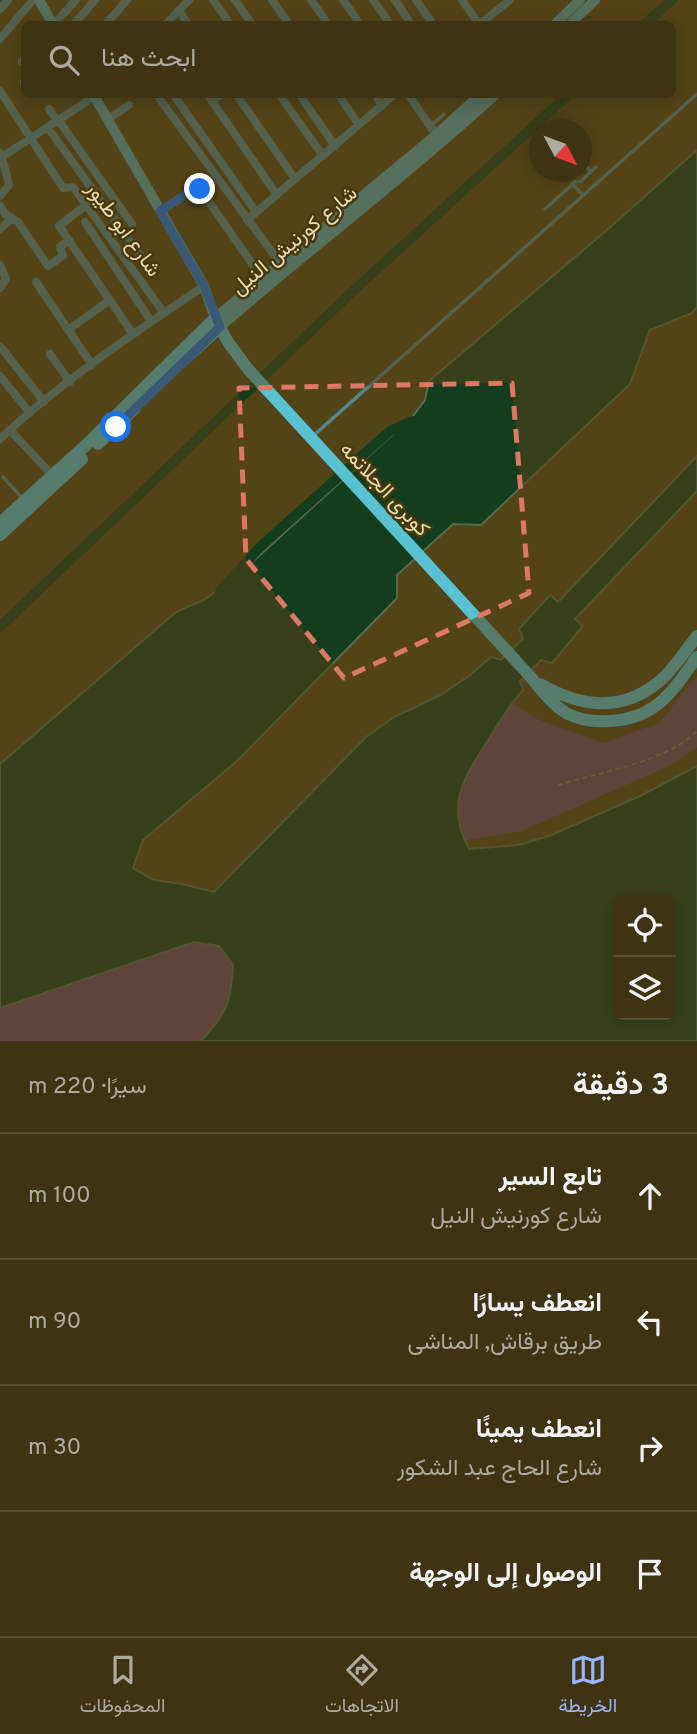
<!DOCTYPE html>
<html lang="ar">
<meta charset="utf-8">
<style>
:root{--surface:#3e3312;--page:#453b1b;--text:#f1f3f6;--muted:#adaa9f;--line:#574e32;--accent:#9bb4fd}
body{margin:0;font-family:Overpass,Vazirmatn,sans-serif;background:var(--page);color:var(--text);direction:rtl}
.controls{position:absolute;right:21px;bottom:21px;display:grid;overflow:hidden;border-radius:10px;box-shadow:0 4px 18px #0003}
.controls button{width:63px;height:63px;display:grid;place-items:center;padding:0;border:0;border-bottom:2px solid var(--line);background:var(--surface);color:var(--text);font:35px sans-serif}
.compass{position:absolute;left:529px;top:119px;width:63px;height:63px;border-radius:50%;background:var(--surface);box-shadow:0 4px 18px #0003;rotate:131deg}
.stop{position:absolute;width:21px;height:21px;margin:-16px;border:5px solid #1a73e8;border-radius:50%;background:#fff}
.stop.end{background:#1a73e8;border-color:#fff;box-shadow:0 2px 7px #0008}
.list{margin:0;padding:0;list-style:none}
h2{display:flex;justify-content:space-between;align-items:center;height:91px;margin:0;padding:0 28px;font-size:30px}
h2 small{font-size:23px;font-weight:400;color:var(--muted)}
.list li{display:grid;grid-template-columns:46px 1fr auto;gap:21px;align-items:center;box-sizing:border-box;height:126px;padding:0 28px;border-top:2px solid var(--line)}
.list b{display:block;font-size:26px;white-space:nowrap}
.list p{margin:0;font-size:23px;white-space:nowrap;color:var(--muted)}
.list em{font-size:23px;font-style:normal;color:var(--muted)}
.icon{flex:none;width:38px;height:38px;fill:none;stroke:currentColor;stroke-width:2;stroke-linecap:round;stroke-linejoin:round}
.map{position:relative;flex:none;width:697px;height:1041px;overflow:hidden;direction:ltr}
.search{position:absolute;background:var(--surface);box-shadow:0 4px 18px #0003;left:21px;right:21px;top:21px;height:77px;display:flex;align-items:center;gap:18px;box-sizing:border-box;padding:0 24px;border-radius:10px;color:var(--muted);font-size:26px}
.sheet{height:595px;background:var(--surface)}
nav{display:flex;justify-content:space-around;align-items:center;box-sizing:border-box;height:98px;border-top:2px solid var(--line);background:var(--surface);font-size:19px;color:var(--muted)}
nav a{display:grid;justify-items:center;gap:4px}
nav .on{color:var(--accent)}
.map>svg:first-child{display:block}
</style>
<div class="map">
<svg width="697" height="1041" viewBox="0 0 697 1041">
<rect width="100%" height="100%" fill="#534418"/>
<path fill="#6a4367" d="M697,676v71l-28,19 -147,65 -57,9 -8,-34 5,-23 50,-80 27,17 64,23 56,-20z
M194,942l25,4 14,19c-2,38 -6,48 -32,76h-201v-33z"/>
<path fill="#143d1e" stroke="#546c4a" stroke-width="2" fill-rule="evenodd" d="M697,150v157l-5,6 -42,17 -20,54 -149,141 -28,-1 -56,51v23l-160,163 -94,79 -10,28 21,12 28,4 32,8 152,-155 28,-20 45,-21 30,-20 22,-19 10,3 22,-21 -4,-10 31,-34 8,7 139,-146v35l-122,128 8,7 -31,37 -11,-3 -21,21 3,9c-13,15 -24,32 -34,49 -25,38 -44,65 -20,110l49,-4 31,-9 91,-40 57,-30v275h-496c26,-28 30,-38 32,-76l-14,-19 -25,-4 -194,66v-244l176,-152 28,-12 33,-24 176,-160 12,-16 4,-19 178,-151zM618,899h53v116h-53z"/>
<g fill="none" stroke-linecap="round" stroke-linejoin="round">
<path stroke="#143d1e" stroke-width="10" d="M645,24l27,-24
M220,591l41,-45 129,-115 22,-10
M0,627l351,-334 218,-199"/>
<path stroke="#87784e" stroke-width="2" stroke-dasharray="5 3.5" stroke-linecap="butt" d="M558,785c43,-13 108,-23 139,-54"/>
<path stroke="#56858d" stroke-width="3.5" d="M432,125l12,-11
M583,163l8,9
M572,184l10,10
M545,209l30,-27 6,-1 15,-14
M313,436l384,-342
M3,477l20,22"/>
<path stroke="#56858d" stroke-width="8" d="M213,0l17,24
M235,0l17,24
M272,0l17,24
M311,0l17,24
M343,0l17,24
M373,0l17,24
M395,0l16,24
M416,0l17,24
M462,0l17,24
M0,9l8,-9
M179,11l9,13
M54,24l22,-24
M74,24l21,-24
M106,24l21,-24
M166,24l23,-24
M480,24l30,-24
M0,39l33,-39
M22,62l2,-4
M24,83v-1
M0,91l63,97 10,-1 91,126
M156,94l124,169
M173,94l83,118
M207,94l70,101
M236,94l59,85
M279,94l44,62
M299,94l36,52
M338,94l21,31
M375,94l7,12
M408,94l28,41
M217,98l5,-4
M49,109l9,13
M108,119l21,-14
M59,121l73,103
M48,128l95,131
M0,153l2,4 96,-63
M0,196l9,-11 -7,-28
M86,205l-27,21 74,108
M0,206l6,9 12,7 30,44 15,-10 -3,-9 9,-7
M160,211l36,-23 4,1 62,89
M247,220l148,-126
M85,222l66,99
M0,229l12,-11
M0,265l6,14 -6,9
M36,282l56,83
M68,330l42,-30
M0,346l44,56
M50,354l20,28
M0,376l30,37
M10,430l42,45
M0,439c62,-58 134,-106 204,-153"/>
<path stroke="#59a7b4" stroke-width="10" d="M39,0l14,24
M555,24l25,-24
M570,24l25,-24
M93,94l111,192 11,32 221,-183 45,-41
M220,327c90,-79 187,-151 276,-233"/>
<path stroke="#58c2d2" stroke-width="12" d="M185,359l35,-32
M98,444l37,-36
M0,523l86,-78 129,-127 13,24 20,27 280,305c12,14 22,29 38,39 13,7 28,9 43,8 47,-2 63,-29 88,-64
M0,535l82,-76
M540,684c42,24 84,29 122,-5 13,-12 24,-29 35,-43"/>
</g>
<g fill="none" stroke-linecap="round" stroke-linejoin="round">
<path stroke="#1a73e8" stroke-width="9" d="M116,427l104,-100 -16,-41 -44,-75 36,-23 4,1"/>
</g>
<path d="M0 0H697V1041H0ZM512,383l17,210 -185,85 -98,-119 -7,-171z" fill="#534418" fill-opacity=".55" fill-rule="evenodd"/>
<path fill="none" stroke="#de7866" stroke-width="5" stroke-dasharray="14 9" stroke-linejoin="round" d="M512,383l17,210 -185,85 -98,-119 -7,-171z"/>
<g text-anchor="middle" stroke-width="5" stroke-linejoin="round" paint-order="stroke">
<g font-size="21" fill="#e8d9b2" stroke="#48390c">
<text transform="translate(124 229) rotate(54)" y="7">شارع ابو طيور</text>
<text transform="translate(294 240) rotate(-40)" y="7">شارع كورنيش النيل</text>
<text transform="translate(385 489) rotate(47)" y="7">كوبرى الجلاتمه</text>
</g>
</g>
</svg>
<div class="controls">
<button><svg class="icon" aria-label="locate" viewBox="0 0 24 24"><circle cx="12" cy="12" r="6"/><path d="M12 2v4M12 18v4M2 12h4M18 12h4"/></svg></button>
<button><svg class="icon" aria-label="layers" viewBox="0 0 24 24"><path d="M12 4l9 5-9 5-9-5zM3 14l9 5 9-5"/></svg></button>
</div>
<svg class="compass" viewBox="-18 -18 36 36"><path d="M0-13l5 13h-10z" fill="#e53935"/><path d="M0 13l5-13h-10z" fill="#adaa9f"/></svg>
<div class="stop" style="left:116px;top:427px"></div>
<div class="stop end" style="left:200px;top:189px"></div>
<div class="search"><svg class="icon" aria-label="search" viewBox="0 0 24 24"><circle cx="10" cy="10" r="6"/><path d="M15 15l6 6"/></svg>ابحث هنا</div>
</div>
<section class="sheet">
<h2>3 دقيقة<small>سيرًا · 220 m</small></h2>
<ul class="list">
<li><svg class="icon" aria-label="ahead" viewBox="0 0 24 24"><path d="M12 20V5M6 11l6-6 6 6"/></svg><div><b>تابع السير</b><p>شارع كورنيش النيل</p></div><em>100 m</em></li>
<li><svg class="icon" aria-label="left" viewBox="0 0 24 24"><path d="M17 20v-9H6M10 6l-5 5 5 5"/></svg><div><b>انعطف يسارًا</b><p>طريق برقاش, المناشى</p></div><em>90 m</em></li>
<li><svg class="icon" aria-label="right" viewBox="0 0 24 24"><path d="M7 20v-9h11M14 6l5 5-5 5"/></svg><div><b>انعطف يمينًا</b><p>شارع الحاج عبد الشكور</p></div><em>30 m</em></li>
<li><svg class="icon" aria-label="arrive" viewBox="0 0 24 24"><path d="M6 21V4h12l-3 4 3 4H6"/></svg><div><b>الوصول إلى الوجهة</b></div></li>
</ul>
</section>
<nav>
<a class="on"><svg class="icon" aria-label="map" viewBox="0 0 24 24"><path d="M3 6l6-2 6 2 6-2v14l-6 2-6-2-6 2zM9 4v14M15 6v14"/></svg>الخريطة</a>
<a><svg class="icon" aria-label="directions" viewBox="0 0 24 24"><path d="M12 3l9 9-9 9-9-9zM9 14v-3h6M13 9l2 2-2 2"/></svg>الاتجاهات</a>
<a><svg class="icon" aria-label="saved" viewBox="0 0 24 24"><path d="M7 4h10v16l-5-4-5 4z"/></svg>المحفوظات</a>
</nav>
